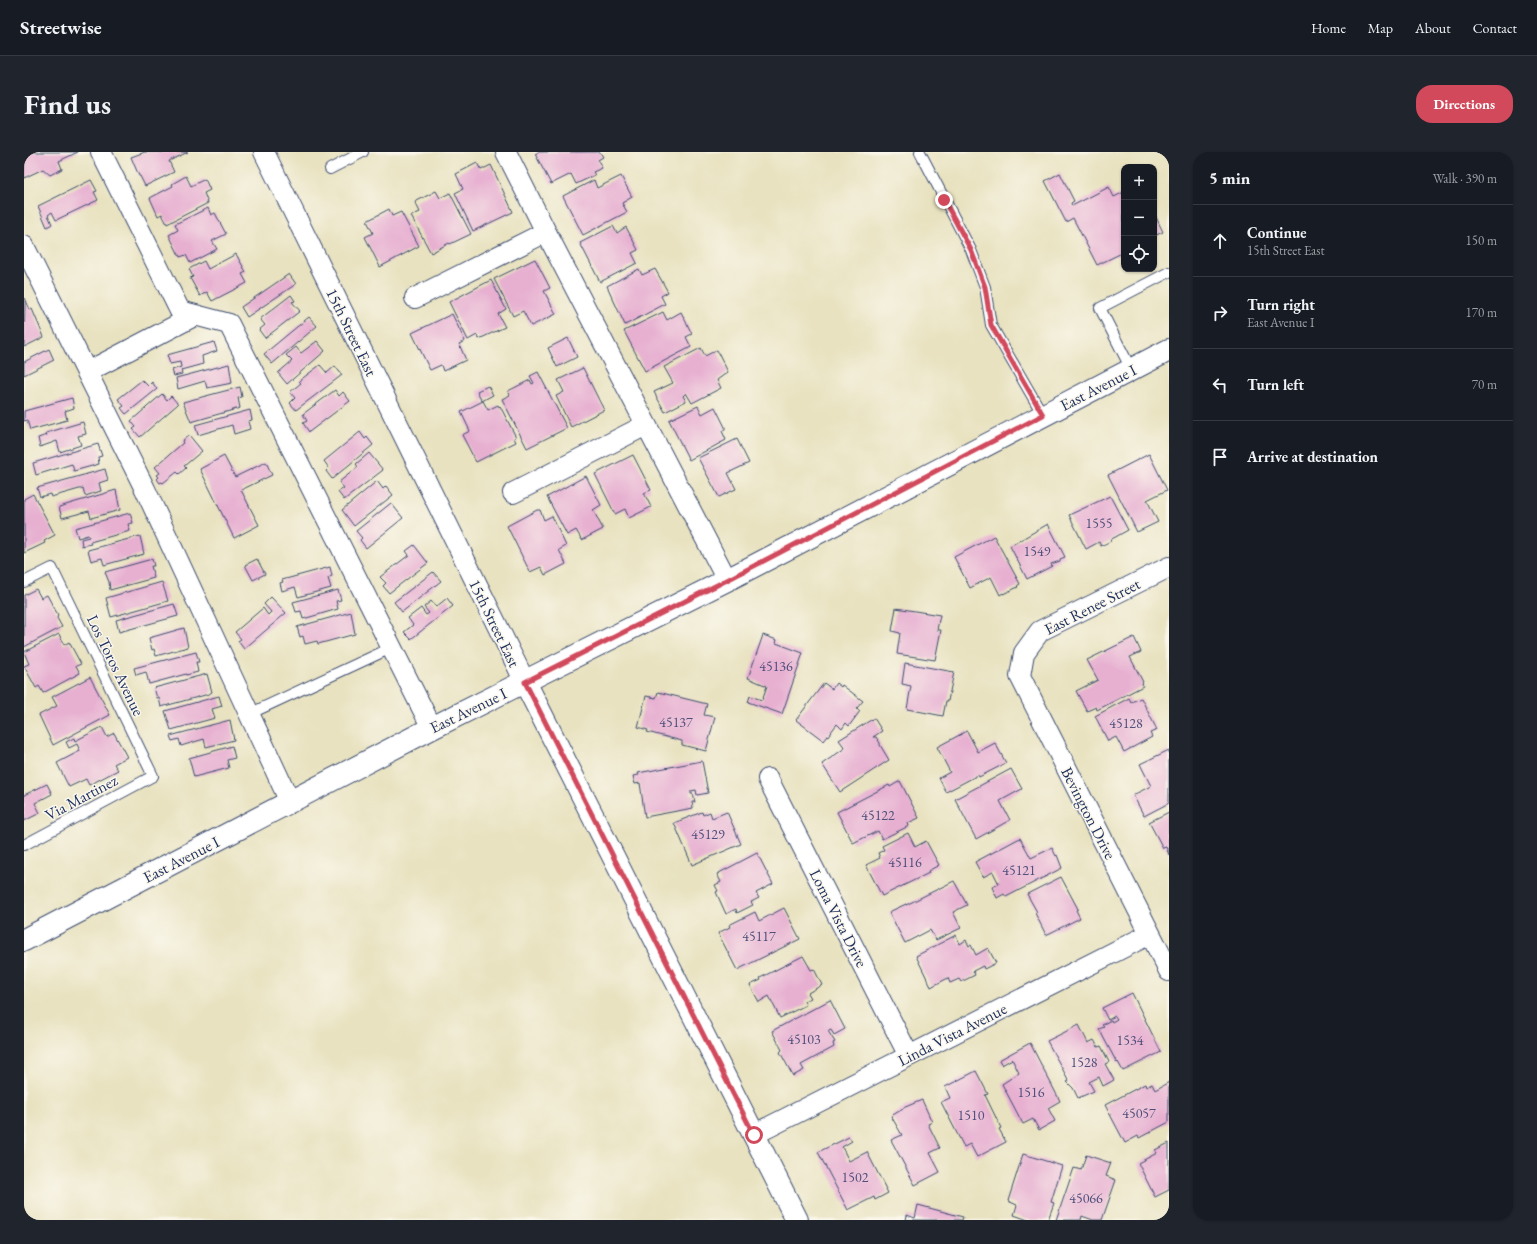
<!DOCTYPE html>
<meta charset="utf-8">
<style>
:root{--surface:#171b24;--page:#20242c;--text:#f1f3f6;--muted:#9ea1a6;--line:#363941;--accent:#d1495b}
body{margin:0;font-family:"EB Garamond",serif;background:var(--page);color:var(--text)}
.controls{position:absolute;right:12px;top:12px;display:grid;overflow:hidden;border-radius:8px;box-shadow:0 1px 3px #0004}
.controls button{width:36px;height:36px;display:grid;place-items:center;padding:0;border:0;border-bottom:1px solid var(--line);background:var(--surface);color:var(--text);font:20px sans-serif}
.stop{position:absolute;width:12px;height:12px;margin:-9px;border:3px solid #d1495b;border-radius:50%;background:#fff}
.stop.end{background:#d1495b;border-color:#fff;box-shadow:0 1px 4px #0008}
.list{margin:0;padding:0;list-style:none}
h2{display:flex;justify-content:space-between;align-items:center;height:52px;margin:0;padding:0 16px;font-size:17px}
h2 small{font-size:13px;font-weight:400;color:var(--muted)}
.list li{display:grid;grid-template-columns:26px 1fr auto;gap:12px;align-items:center;box-sizing:border-box;height:72px;padding:0 16px;border-top:1px solid var(--line)}
.list b{display:block;font-size:15px;white-space:nowrap}
.list p{margin:0;font-size:13px;white-space:nowrap;color:var(--muted)}
.list em{font-size:13px;font-style:normal;color:var(--muted)}
.icon{flex:none;width:22px;height:22px;fill:none;stroke:currentColor;stroke-width:2;stroke-linecap:round;stroke-linejoin:round}
.map{position:relative;flex:none;width:1145px;height:1068px;overflow:hidden;border-radius:16px}
header{display:flex;align-items:center;gap:24px;box-sizing:border-box;height:56px;padding:0 20px;background:var(--surface);border-bottom:1px solid var(--line)}
header strong{font-size:19px}
nav{display:flex;gap:22px;margin-inline-start:auto;font-size:14px}
.intro{display:flex;align-items:center;justify-content:space-between;box-sizing:border-box;height:96px;padding:0 24px}
h1{margin:0;font-size:28px}
.button{padding:10px 18px;border-radius:16px;background:var(--accent);color:#fff;font-size:14px;font-weight:700}
main{display:flex;gap:24px;padding:0 24px}
aside{flex:1;background:var(--surface);border-radius:16px;box-shadow:0 1px 3px #0004}
.map>svg:first-child{display:block}
</style>
<header>
<strong>Streetwise</strong>
<nav><a>Home</a><a>Map</a><a>About</a><a>Contact</a></nav>
</header>
<div class="intro"><h1>Find us</h1><a class="button">Directions</a></div>
<main>
<div class="map">
<svg width="1145" height="1068" viewBox="0 0 1145 1068">
<rect width="100%" height="100%" fill="#fbf7ec"/>
<filter id="ink" filterUnits="userSpaceOnUse"><feTurbulence type="fractalNoise" baseFrequency=".025" numOctaves="2"/><feDisplacementMap in="SourceGraphic" scale="8" xChannelSelector="R" yChannelSelector="G"/><feConvolveMatrix kernelMatrix="1 2 1 2 8 2 1 2 1" color-interpolation-filters="sRGB"/></filter>
<filter id="wash" filterUnits="userSpaceOnUse"><feTurbulence type="fractalNoise" baseFrequency=".012" numOctaves="4" result="noise"/><feDisplacementMap in="SourceGraphic" scale="16" xChannelSelector="R" yChannelSelector="G"/><feGaussianBlur stdDeviation="0.9" result="paint"/><feColorMatrix in="noise" values="0 0 0 0 0 0 0 0 0 0 0 0 0 0 0 0 0 1.4 0 .05"/><feComposite in="paint" operator="in"/></filter>
<g filter="url(#wash)">
<rect width="100%" height="100%" fill="#e8e2c0"/>
<g id="blocks">
<path fill="#e7b0d1" d="M1,0h53l-19,9 3,8 -12,6 -7,-6 -19,9z
M121,0h43l-19,9 5,11 -29,14 -5,-10h-1l-8,-19z
M515,0h61l3,5 -5,3 4,8 -9,4 2,3 -19,9 -5,-10 -20,10 -16,-30z
M453,11l4,7 10,-5 22,47 -40,19 -18,-38 8,-4 -7,-15z
M1036,21l14,28 -3,2 1,3 37,-19 5,10 10,-5v60l-27,13 -24,-47 -7,4 -21,-41z
M162,24l5,10 14,-7 5,11 -6,3 4,10 -41,21 -5,-10 -4,2 -8,-18 23,-12 -1,-2z
M597,24l11,21 -10,6 5,9 -44,23 -20,-39 31,-16 3,8z
M67,28l6,11 -3,1 4,8 -42,20 -4,-8 -4,3 4,9 -5,3 -9,-21z
M412,39l4,7 10,-5 21,41 -21,10 -1,-1 -18,10 -20,-37 9,-4 -5,-10z
M184,56l3,7 4,-2 11,21 -14,7 5,8 -27,14 -4,-8 -6,2 -11,-22 9,-5 -3,-6z
M365,57l3,7 9,-4 18,34 -39,21 -15,-30 8,-4 -6,-12z
M1130,61l9,19 -9,4z
M589,74l4,7 9,-6 12,23 -6,3 5,10 -37,19 -20,-39z
M212,102l10,18 -4,2 5,9 -35,18 -5,-9 -7,4 -10,-18 3,-1 -4,-8 15,-8 4,8z
M511,107l15,29 -6,3 12,23 -25,12 -8,-15 -10,5 -19,-37z
M615,117l3,6 13,-6 13,23 -7,4 4,8 -40,21 -18,-39z
M265,122l7,10 -49,33 -6,-10z
M467,128l15,29 -8,5 7,13 -26,12 -2,-4 -9,5 -19,-38z
M267,143l4,6 -3,1 8,9 -35,27 -6,-8 6,-5 -5,-6z
M1,146l5,12 2,-1 12,28 -20,10z
M639,160l4,8 14,-8 11,22 -6,3 5,10 -46,24 -21,-40z
M428,162l13,27 -6,3 7,16 -23,11 -2,-6 -11,5 -18,-37z
M285,165l8,9 -45,38 -8,-10z
M544,186l9,19 -20,10 -9,-19z
M293,189l8,10 -38,33 -9,-11 14,-12 -6,-6 10,-8 5,6z
M190,190l3,9 -15,5 1,8 -22,6 1,4 -8,2 -2,-6 9,-3 -1,-5 -10,2 -3,-9z
M677,196l4,8 12,-6 11,22 -11,8 4,8 -29,15 -6,-10 -3,3 3,5 -21,11 -11,-20 19,-9 -9,-16z
M25,197l5,11 -30,15v-13z
M205,212l3,19 -25,5 -2,-7 -27,8 -2,-11z
M296,213l7,8 8,-7 7,9 -46,35 -6,-7 5,-5 -5,-6 11,-9 -2,-2z
M559,216l21,42 -33,17 -15,-31 8,-4 -6,-12z
M514,220l29,56 -40,20 -25,-49 8,-4 -2,-4 22,-11 2,4 2,-1 -4,-7z
M118,228l6,6 4,-4 5,7 -31,25 -5,-6 3,-2 -6,-7z
M464,234l5,9 -11,6 -5,-10z
M216,235l2,10 -4,1 2,10 -49,14 -8,-20z
M311,238l4,6 4,-4 7,9 -41,31 -6,-9 4,-2 -4,-7z
M138,242l5,6 4,-4 7,8 -38,33 -7,-8 3,-2 -5,-6z
M48,246l2,10 -9,3 2,9 -37,10 -3,-10 -3,1v-10z
M459,249l5,9 10,-5 1,2 1,-1 16,31 -2,1 2,4 -40,20 -14,-27 8,-4 -9,-19z
M674,254l4,8 13,-7 10,20v2l-3,2 4,9 -37,20 -20,-40z
M226,258l2,10 -4,1 2,8 -16,5 -2,-9 -34,10 -3,-10z
M59,270l3,12 -8,2 3,9 -21,7 -3,-11 -17,6 -2,-9 9,-3 -1,-2z
M336,280l5,7 2,-2 6,8 -41,34 -6,-8 3,-3 -5,-7z
M165,283l13,16 -18,15 2,2 -7,6 -2,-2 -14,11 -1,-1 -2,1 -3,-4 2,-2 -2,-2 3,-2 -5,-6 28,-24 -1,-2z
M713,287l12,24 -21,10 8,16 -17,8 -21,-39z
M74,292l4,12 -4,1 1,7 -25,7 -2,-7 -36,11 -3,-12z
M345,301l14,17 -39,30 -6,-8 6,-4 -5,-6 19,-15 -2,-3z
M1125,302l18,36 -20,10 11,22 -21,10 -29,-57z
M609,303l18,35 -7,3 7,14 -22,11 -4,-9 -10,5 -20,-40z
M200,304l11,21 31,-15 6,13 -31,15 18,35 -25,13 -34,-69z
M81,317l3,11 -9,3 2,8 -16,5 -2,-8 -32,9 -1,-3 -10,3 -3,-9z
M562,324l15,29 -8,5 10,19 -21,11 -6,-10 -9,5 -20,-38z
M353,329l6,8 3,-3 7,9 -39,31 -12,-16z
M92,338l4,20 -29,8 -2,-7 -27,7 -3,-11z
M9,342l22,41 -11,6 1,2 -21,10v-54z
M1086,344l18,34 -18,10 1,1 -10,5 -2,-4 -13,7 -17,-34z
M367,351l12,15 -37,30 -6,-8 2,-2 -6,-7z
M513,358h3l4,10 8,-4 14,30 -7,4 7,14 -21,11 -4,-8 -11,5 -23,-46z
M106,361l3,10 -5,1 2,7 -40,11 1,2 -9,2 -1,-7 8,-2 -1,-2 -10,3 -3,-10z
M1024,372l17,33 -5,2v2l-9,3 1,2 -25,13 -17,-33z
M116,384l4,18 -40,11 -2,-7 -11,3 -3,-11z
M970,384l26,48 -3,2 1,1 -15,7v-1l-3,2 -9,-18 -21,11 -16,-31z
M390,393l14,18 -39,30 -6,-7 3,-3 -6,-6 29,-22 -3,-4z
M128,407l2,7h-3l3,12 -44,12 -1,-8 -4,-10z
M233,407l8,15 -12,6 -8,-15z
M306,415l2,9 -4,2 3,10 -33,9 -3,-10 -13,4 -2,-8 3,-1 -1,-2z
M409,420l8,9 -39,31 -8,-10z
M138,430l6,19 -57,16 -5,-19z
M12,437l5,9 6,-3 11,20 -1,3 5,9 -38,20v-52z
M314,438l3,10 -5,1 2,8 -35,10 -2,-8 -5,1 -3,-10z
M247,445l15,16 -42,36 -6,-8 3,-2 -6,-7 28,-24 5,7 3,-3 -7,-8z
M423,446l6,8 -42,33 -7,-7 9,-7 -5,-7 13,-10 5,7 3,-2 -5,-6 7,-6 5,6z
M150,452l4,12 -59,16 -3,-12z
M872,456l44,7 -3,15h4l-6,30 -38,-6 3,-21 -8,-2z
M327,460l4,22 -37,10 -1,-3 -12,3 -2,-8 -3,1 -3,-10z
M160,476l4,19 -32,9 -2,-7 -2,1 -3,-12z
M35,482l5,11 5,-3 12,22 -5,2 4,7 -37,20 -4,-7 -3,2 -12,-22 5,-2 -5,-12z
M739,483l14,5 -1,3 27,10 -21,61 -34,-12 2,-6 12,4 5,-14 -19,-8z
M1110,485l7,15 -11,5 13,25 -1,1 1,3 -46,24 -1,-3 -9,4 -11,-20 22,-11 -11,-20z
M172,500l3,10h-3l2,10 -12,3v-1l-37,10 -3,-12 -10,3 -2,-7z
M881,511l49,9 -6,29h-2l-3,15 -36,-7 4,-23 -9,-2z
M183,522l5,18 -3,2 -48,13 -2,-9h-2l-3,-10z
M66,525l20,38 -57,30 -14,-30 18,-9 -5,-9z
M800,531l8,6 4,-6 5,4 1,-2 21,16 -7,8 4,2 -11,15 -3,-3 -4,6 -5,-5 -13,17 -28,-21z
M634,540l49,12 -3,11 11,2 -9,34 -24,-6v-4l-35,-9 1,-2 -10,-3 8,-31 10,2z
M195,544l3,10 -10,3 3,9 -44,12 -6,-19z
M1105,546l2,4 10,-4 16,32 -7,3 2,4 -28,15 -8,-15 -8,4 -13,-25z
M850,566l8,13 -9,6h3l4,6v2l9,15 -49,32 -18,-28 23,-16 -6,-8z
M206,568l4,20 -28,7 -2,-8 -23,7 -2,-7 -7,2 -2,-5z
M78,575l5,10 7,-4 13,24 -13,7 4,6 -29,15 -3,-6 -17,8 -12,-24 23,-12 -3,-7 -8,4 -3,-6 8,-4 1,3z
M943,579l11,21 17,-9 11,20 -27,14 -1,-2 -32,17 -7,-14 11,-6 -13,-25z
M208,594l3,12 -8,2 2,8 -35,9 -5,-19z
M1145,598v53l-25,13 -11,-21 18,-9 -11,-22z
M678,609l6,32 -11,2 -1,-5 -5,1v3h2l2,8h-3l1,6 -48,9 -5,-34 -5,1 -2,-8 6,-1 -1,-2z
M987,617l11,20 -22,12 10,19 -34,19 -21,-40z
M876,629l19,37 -11,5 1,3 -27,13 -4,-8 -25,12 -16,-31 52,-27 1,2z
M23,632l5,10 -17,9 5,10 -16,8v-26z
M678,660l1,3 7,-3 2,6 15,-6 14,32 -49,21 -18,-42z
M1145,660v43l-3,-8 -3,1 -14,-26z
M884,681l7,14 11,-6 13,24 -11,6 1,2 -47,23 -16,-31 14,-7 -2,-5 6,-3 -2,-4z
M996,686l11,20 21,-10 4,8 1,-1 5,13 -56,29 -2,-3 -7,4 -5,-11 7,-3 -6,-12 -10,5 -8,-15z
M733,701l16,31 -17,9 3,5 -8,4 2,3 -16,8 -1,-4 -10,5 -10,-22 2,-1 -3,-6 6,-3 -4,-8z
M1037,725l17,32 -2,1 4,8 -34,17 -11,-22 2,-1 -10,-18z
M930,729l13,24 -14,7 8,16 -25,12 -6,-10 -25,13 -16,-31 17,-8v1z
M760,756l16,31 -63,31 -19,-37 12,-6 -1,-2 26,-13 4,9z
M932,783l4,9 6,-4 3,6 2,-1 5,10 12,-7 8,15 -12,6 -1,-3 -10,5 2,4 -14,7 -2,-3 -9,4 -2,-5 -17,9 -15,-31z
M779,804l8,14 3,-1 8,16 -14,8 3,5 -7,3 2,4 -26,13 -11,-22 -10,6 -9,-17 11,-5 -1,-2z
M1108,841l29,59 -38,19 -5,-9 -1,1 -18,-34 5,-2 -2,-2 9,-5 1,2 5,-3 -2,-3 -7,4 -6,-12z
M806,848l15,29 -11,6 -3,-5 -3,1 7,11 -2,1 1,4 -33,18 3,5 -11,6 -13,-24 2,-2 -10,-19z
M1055,873l9,18 6,-3 4,7 3,-1 8,16 -4,2 9,16 -11,6 -4,-9 -10,5 5,9 -16,7 -5,-10 -6,-6 2,-1 -22,-40z
M1006,891l30,58 -12,7 7,13 -16,9 -6,-11 -10,5 -21,-40 17,-11 -7,-14 -10,6 -3,-5z
M952,919l12,23 -3,1 16,33 -2,1 7,13 -29,15 -7,-13 -6,3 -23,-45 9,-4 -5,-11z
M1145,930v40l-30,16 -1,-2 -13,7 -20,-38 40,-21 1,3 6,-3 3,6z
M898,948l10,22 -4,2 12,24 -10,5 10,19 -25,13 -24,-45 11,-5 -11,-19 12,-7v-1z
M825,985l3,4 -10,6 7,14 18,-9 21,41 -13,7 -1,-3 -26,13 -30,-58z
M1145,991v47l-14,7 -17,-34 19,-10 -2,-3z
M999,1002l39,12 -11,36 3,1 -6,17h-20l-14,-5 3,-10 -9,-4z
M1062,1003l25,8 -5,13 10,4 -14,40h-9l-11,-4 -1,4h-25l18,-52 7,2z
M894,1053l45,12 -1,3h-56l1,-5 8,3z"/>
</g>
</g>
<g filter="url(#ink)">
<use href="#blocks" fill-opacity="0" stroke="#3a4a6d" stroke-width="1"/>
<g fill="none" stroke-linecap="round" stroke-linejoin="round">
<defs>
<path id="lane" d="M896,0l51,98 14,37 6,38 52,90
M306,17l33,-17
M1107,217l-31,-61 69,-36
M0,430l28,-14 101,208 -129,69
M225,562l142,-66"/>
<path id="street" d="M77,0l79,159 49,13 203,404
M240,0l261,530
M482,0l40,80 181,348
M0,94l121,243 145,313
M391,146l131,-66
M63,220l109,-57
M489,341l133,-68
M1145,415l-129,64 -16,22 -4,23 149,295
M744,627l141,277
M729,983l397,-201"/>
<path id="secondary" d="M501,530l272,538"/>
<path id="primary" d="M0,788l408,-212 295,-148 442,-230"/>
</defs>
<use href="#lane" stroke="#3a4a6d" stroke-width="12"/>
<use href="#street" stroke="#3a4a6d" stroke-width="22"/>
<use href="#secondary" stroke="#3a4a6d" stroke-width="24"/>
<use href="#primary" stroke="#3a4a6d" stroke-width="24"/>
<use href="#lane" stroke="#fff" stroke-width="10"/>
<use href="#street" stroke="#fff" stroke-width="20"/>
<use href="#secondary" stroke="#fff" stroke-width="22"/>
<use href="#primary" stroke="#fff" stroke-width="22"/>
</g>
</g>
<g fill="none" stroke-linecap="round" stroke-linejoin="round" filter="url(#ink)">
<path stroke="#d1495b" stroke-width="5" d="M730,983l-229,-453 202,-102 316,-165 -52,-90 -6,-38 -14,-37 -27,-50"/>
</g>
<g text-anchor="middle" stroke-width="3" stroke-linejoin="round" paint-order="stroke">
<g font-size="14" fill="#4e4f7b">
<text x="1075" y="376">1555</text>
<text x="1013" y="404">1549</text>
<text x="752" y="519">45136</text>
<text x="652" y="575">45137</text>
<text x="1102" y="576">45128</text>
<text x="854" y="668">45122</text>
<text x="684" y="687">45129</text>
<text x="881" y="715">45116</text>
<text x="995" y="723">45121</text>
<text x="735" y="789">45117</text>
<text x="780" y="892">45103</text>
<text x="1106" y="893">1534</text>
<text x="1060" y="915">1528</text>
<text x="1007" y="945">1516</text>
<text x="1115" y="966">45057</text>
<text x="947" y="968">1510</text>
<text x="831" y="1030">1502</text>
<text x="1062" y="1051">45066</text>
</g>
<g font-size="16" fill="#1b2f5e" stroke="#fbf7ec">
<text transform="translate(328 180) rotate(64)" y="6">15th Street East</text>
<text transform="translate(1074 235) rotate(-27)" y="6">East Avenue I</text>
<text transform="translate(1068 454) rotate(-27)" y="6">East Renee Street</text>
<text transform="translate(471 471) rotate(64)" y="6">15th Street East</text>
<text transform="translate(92 513) rotate(64)" y="6">Los Toros Avenue</text>
<text transform="translate(444 558) rotate(-26)" y="6">East Avenue I</text>
<text transform="translate(57 645) rotate(-28)" y="6">Via Martinez</text>
<text transform="translate(1065 661) rotate(63)" y="6">Bevington Drive</text>
<text transform="translate(157 707) rotate(-27)" y="6">East Avenue I</text>
<text transform="translate(815 766) rotate(63)" y="6">Loma Vista Drive</text>
<text transform="translate(928 882) rotate(-27)" y="6">Linda Vista Avenue</text>
</g>
</g>
</svg>
<div class="controls">
<button>+</button>
<button>−</button>
<button><svg class="icon" aria-label="locate" viewBox="0 0 24 24"><circle cx="12" cy="12" r="6"/><path d="M12 2v4M12 18v4M2 12h4M18 12h4"/></svg></button>
</div>
<div class="stop" style="left:730px;top:983px"></div>
<div class="stop end" style="left:920px;top:48px"></div>
</div>
<aside>
<h2>5 min<small>Walk · 390 m</small></h2>
<ul class="list">
<li><svg class="icon" aria-label="ahead" viewBox="0 0 24 24"><path d="M12 20V5M6 11l6-6 6 6"/></svg><div><b>Continue</b><p>15th Street East</p></div><em>150 m</em></li>
<li><svg class="icon" aria-label="right" viewBox="0 0 24 24"><path d="M7 20v-9h11M14 6l5 5-5 5"/></svg><div><b>Turn right</b><p>East Avenue I</p></div><em>170 m</em></li>
<li><svg class="icon" aria-label="left" viewBox="0 0 24 24"><path d="M17 20v-9H6M10 6l-5 5 5 5"/></svg><div><b>Turn left</b></div><em>70 m</em></li>
<li><svg class="icon" aria-label="arrive" viewBox="0 0 24 24"><path d="M6 21V4h12l-3 4 3 4H6"/></svg><div><b>Arrive at destination</b></div></li>
</ul>
</aside>
</main>
